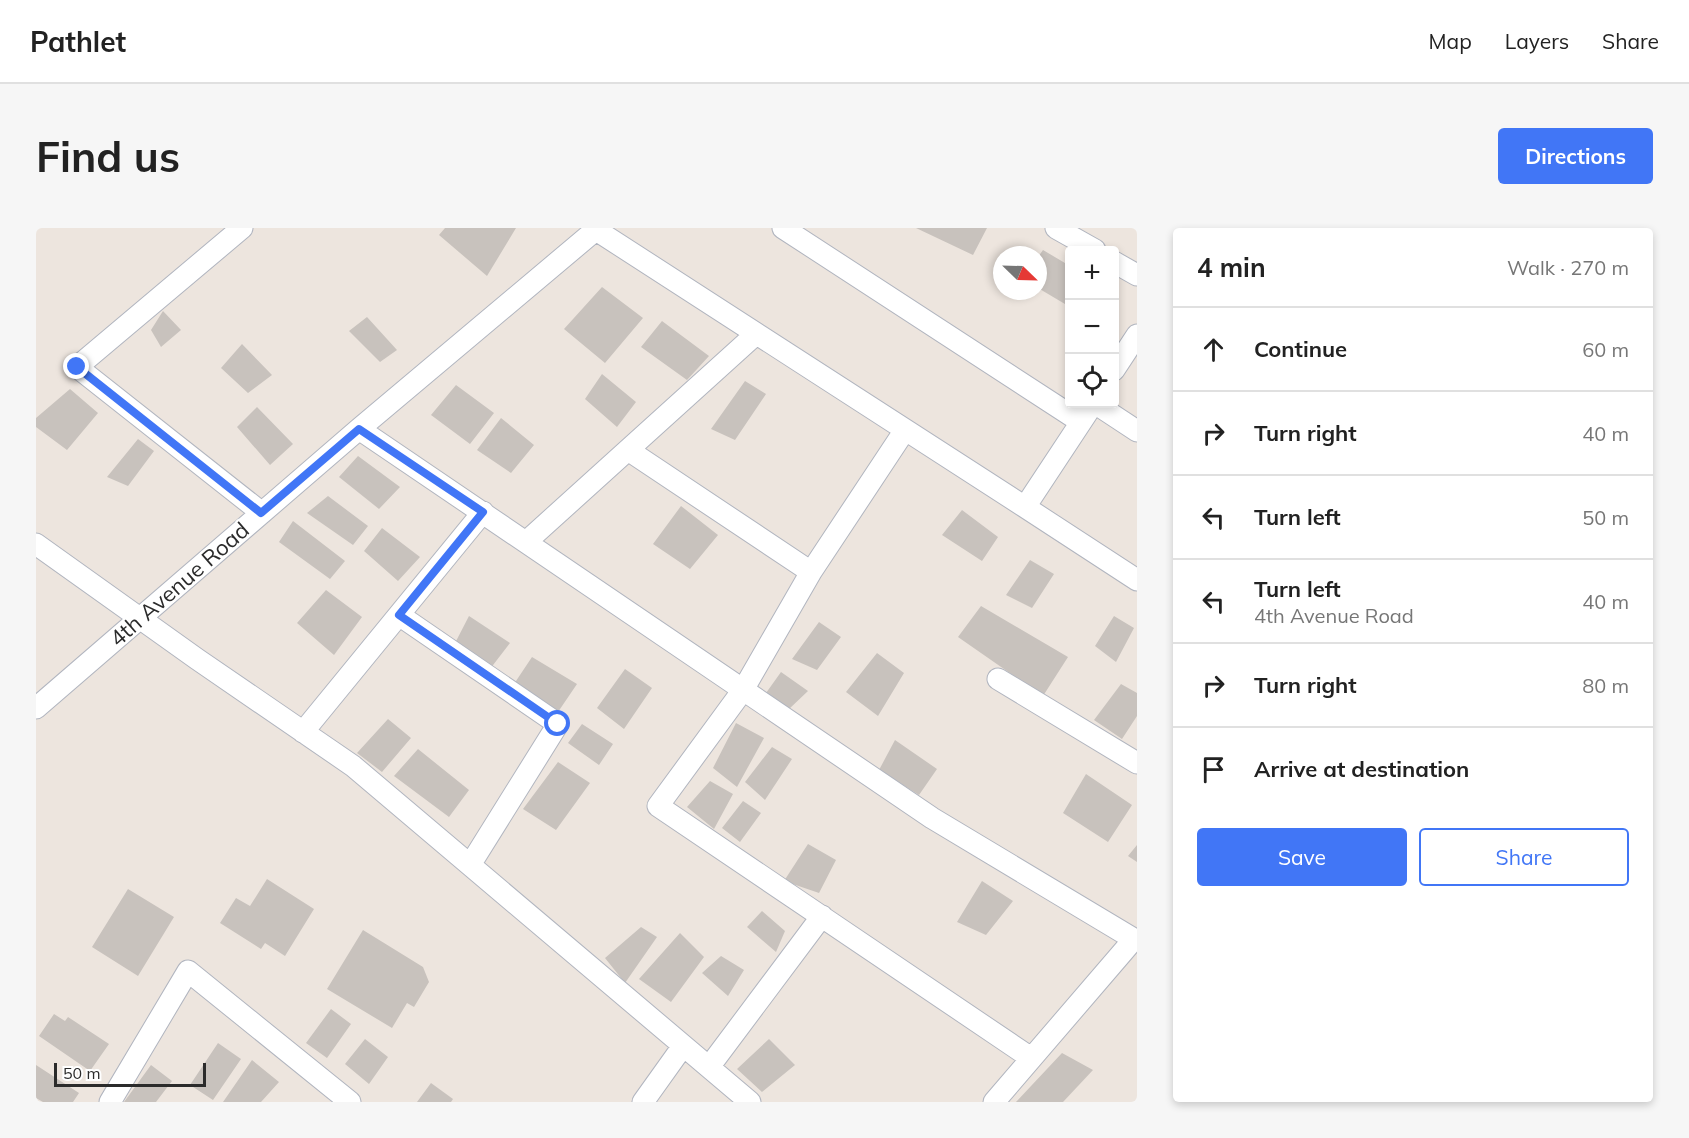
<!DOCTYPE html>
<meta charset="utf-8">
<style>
:root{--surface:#fff;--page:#f6f6f6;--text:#222;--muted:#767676;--line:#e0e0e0;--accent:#4176f6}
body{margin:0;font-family:Mulish,sans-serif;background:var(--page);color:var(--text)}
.controls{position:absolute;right:18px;top:18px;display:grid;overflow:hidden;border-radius:6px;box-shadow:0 3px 9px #0003}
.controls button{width:54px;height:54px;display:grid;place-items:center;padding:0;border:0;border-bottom:2px solid var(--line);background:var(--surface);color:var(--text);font:30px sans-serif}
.compass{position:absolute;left:957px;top:18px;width:54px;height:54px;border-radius:50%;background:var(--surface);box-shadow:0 3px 9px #0003;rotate:113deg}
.scale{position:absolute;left:18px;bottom:15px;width:152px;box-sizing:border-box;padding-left:6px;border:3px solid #2b2b2b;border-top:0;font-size:16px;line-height:21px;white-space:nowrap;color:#2b2b2b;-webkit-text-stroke:4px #fff;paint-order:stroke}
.stop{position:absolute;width:18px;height:18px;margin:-14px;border:4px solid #4176f6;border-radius:50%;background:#fff}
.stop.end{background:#4176f6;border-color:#fff;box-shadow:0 2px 6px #0008}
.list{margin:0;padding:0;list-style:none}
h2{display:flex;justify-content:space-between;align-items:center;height:78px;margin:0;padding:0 24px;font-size:26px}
h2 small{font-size:20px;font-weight:400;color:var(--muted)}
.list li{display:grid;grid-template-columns:39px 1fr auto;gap:18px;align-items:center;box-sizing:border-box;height:84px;padding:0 24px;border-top:2px solid var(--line)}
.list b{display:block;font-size:22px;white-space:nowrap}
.list p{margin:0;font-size:20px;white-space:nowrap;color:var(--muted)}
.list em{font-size:20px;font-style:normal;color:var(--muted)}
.actions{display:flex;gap:12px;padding:18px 24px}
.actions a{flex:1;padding:14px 0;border:2px solid var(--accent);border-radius:6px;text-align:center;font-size:21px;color:var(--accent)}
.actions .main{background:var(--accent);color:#fff}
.icon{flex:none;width:33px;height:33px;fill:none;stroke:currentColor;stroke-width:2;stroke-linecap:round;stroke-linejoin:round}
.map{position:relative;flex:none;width:1101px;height:874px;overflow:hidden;border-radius:6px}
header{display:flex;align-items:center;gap:36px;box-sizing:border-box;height:84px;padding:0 30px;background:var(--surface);border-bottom:2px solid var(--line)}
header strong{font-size:28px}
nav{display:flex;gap:33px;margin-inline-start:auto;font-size:21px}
.intro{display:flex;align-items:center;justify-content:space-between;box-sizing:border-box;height:144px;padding:0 36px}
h1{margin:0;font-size:42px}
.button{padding:15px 27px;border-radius:6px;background:var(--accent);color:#fff;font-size:21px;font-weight:700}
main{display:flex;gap:36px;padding:0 36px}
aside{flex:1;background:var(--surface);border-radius:6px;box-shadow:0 3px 9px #0003}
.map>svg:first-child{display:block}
</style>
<header>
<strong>Pathlet</strong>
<nav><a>Map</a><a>Layers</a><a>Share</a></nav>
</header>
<div class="intro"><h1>Find us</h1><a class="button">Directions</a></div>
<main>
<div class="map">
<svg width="1101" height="874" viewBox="0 0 1101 874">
<rect width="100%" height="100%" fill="#ede5de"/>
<path fill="#c8c2bd" d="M409,0h71l-29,48 -48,-41z
M880,0h71l-14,27z
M1007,22l27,16v41l-32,-19v-31z
M566,59l41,31 -38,45 -41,-34z
M127,83l18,19 -20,17 -10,-17z
M331,89l30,33 -17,12 -31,-31z
M626,93l47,35 -22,24 -46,-33z
M206,116l30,31 -24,18 -27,-25z
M566,146l34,28 -19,25 -32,-28z
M709,153l21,13 -31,46 -24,-11z
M420,157l38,28 -24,31 -39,-29z
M34,161l28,24 -31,37 -31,-23v-9z
M221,179l36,37 -23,21 -33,-38z
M465,190l33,27 -23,28 -34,-23z
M102,211l16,12 -26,35 -21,-9z
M322,228l42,31 -21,22 -40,-32z
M292,268l40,30 -15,19 -46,-32z
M645,278l37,29 -28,34 -37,-25z
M926,282l36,27 -16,24 -40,-26z
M257,293l52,40 -15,18 -51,-37z
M346,300l38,29 -22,24 -34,-30z
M994,332l24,14 -22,34 -26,-13z
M290,362l36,27 -28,38 -37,-32z
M945,378l87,51 -25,39 -85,-59z
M433,388l41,27 -20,26 -37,-22z
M1078,388l20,12 -18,34 -21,-16z
M783,394l22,15 -24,33 -25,-11z
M841,425l27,20 -26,43 -32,-24z
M496,429l45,27 -19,28 -44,-28z
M589,441l27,19 -28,41 -27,-21z
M745,444l27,19 -20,19 -22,-17z
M1085,456l16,9v23l-15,23 -28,-19z
M352,491l23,19 -29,34 -25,-19z
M700,495l28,15 -27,49 -24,-19z
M546,496l31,20 -14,21 -31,-22z
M859,512l42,29 -18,26 -40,-25z
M736,519l20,12 -27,41 -20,-18z
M382,521l51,41 -20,27 -55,-41z
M522,534l32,21 -34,47 -33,-21z
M1050,546l46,31 -24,37 -45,-29z
M674,553l23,13 -19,35 -27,-22z
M707,573l18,12 -21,29 -18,-14z
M772,616l28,16 -17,33 -35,-12z
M1101,617v17l-9,-6z
M231,651l47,30 -29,47 -20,-13 -4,6 -41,-26 16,-25 14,8z
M946,653l31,20 -27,34 -29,-13z
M92,661l46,28 -36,59 -46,-29z
M726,683l23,20 -9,21 -29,-25z
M605,699l16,10 -32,46 -20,-25z
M327,702l60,37 6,15 -15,25 -7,-4 -15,25 -65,-39z
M644,705l24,24 -33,45 -32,-23z
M685,728l23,14 -16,26 -26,-23z
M295,781l20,15 -24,34 -21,-15z
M18,786l11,7 3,-4 41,27 -19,27 -51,-35z
M329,811l23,18 -19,27 -24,-20z
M733,811l26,26 -33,27 -25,-23z
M182,815l23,16 -28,41 -23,-15z
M1026,825l31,17 -30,32h-47z
M216,832l27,22 -18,20h-38z
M0,837l43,28 -6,9h-30l-7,-4z
M115,837l21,16 -16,21h-32z
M395,855l22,16 -2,3h-34z"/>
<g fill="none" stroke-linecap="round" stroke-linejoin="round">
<defs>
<path id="street" d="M206,0l-165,139 185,146
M557,0l432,279
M747,0l298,194
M1020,0l39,22
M1078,34l23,13
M1078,142l23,-35
M1057,176l-68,103 112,73
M1060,176l41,27
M323,201l573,389 205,123
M869,202l-94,142 -68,118 -85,116 373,252
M592,222l183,122
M490,314l230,-208
M0,316l161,115 156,107 397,336
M363,387l159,109 -88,141
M962,451l139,84
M0,480l323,-279 239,-201
M267,504l180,-220
M673,839l113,-151
M74,874l78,-131 162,131
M607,874l40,-56
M958,874l140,-163"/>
</defs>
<use href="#street" stroke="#b1b5bf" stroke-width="23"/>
<use href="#street" stroke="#fff" stroke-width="21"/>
</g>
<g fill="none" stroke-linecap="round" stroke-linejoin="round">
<path stroke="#4176f6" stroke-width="8" d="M41,139l184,146 98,-84 124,83 -84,103 159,109"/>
</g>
<g text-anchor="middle" stroke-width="4.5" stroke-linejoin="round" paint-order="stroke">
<g font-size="22" fill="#2b2b2b" stroke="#fff">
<text transform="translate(143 356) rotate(-41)" y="8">4th Avenue Road</text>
</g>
</g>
</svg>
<div class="controls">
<button>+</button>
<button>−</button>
<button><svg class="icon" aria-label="locate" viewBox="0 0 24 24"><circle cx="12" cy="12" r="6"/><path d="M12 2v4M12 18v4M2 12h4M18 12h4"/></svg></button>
</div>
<svg class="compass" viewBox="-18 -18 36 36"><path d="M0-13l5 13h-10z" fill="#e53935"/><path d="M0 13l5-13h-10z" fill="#767676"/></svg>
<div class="scale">50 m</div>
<div class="stop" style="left:522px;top:496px"></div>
<div class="stop end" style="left:41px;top:139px"></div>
</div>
<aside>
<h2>4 min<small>Walk · 270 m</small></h2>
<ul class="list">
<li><svg class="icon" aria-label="ahead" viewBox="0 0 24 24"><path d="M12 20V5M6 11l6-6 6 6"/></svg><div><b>Continue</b></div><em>60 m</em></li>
<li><svg class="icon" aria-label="right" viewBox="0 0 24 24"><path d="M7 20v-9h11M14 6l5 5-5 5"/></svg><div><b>Turn right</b></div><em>40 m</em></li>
<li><svg class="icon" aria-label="left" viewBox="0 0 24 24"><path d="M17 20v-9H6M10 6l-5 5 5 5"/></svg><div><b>Turn left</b></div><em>50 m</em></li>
<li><svg class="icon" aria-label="left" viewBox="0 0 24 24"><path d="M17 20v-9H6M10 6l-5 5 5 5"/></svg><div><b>Turn left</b><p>4th Avenue Road</p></div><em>40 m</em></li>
<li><svg class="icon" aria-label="right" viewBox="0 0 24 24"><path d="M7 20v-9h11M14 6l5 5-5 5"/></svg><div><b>Turn right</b></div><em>80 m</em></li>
<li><svg class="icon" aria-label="arrive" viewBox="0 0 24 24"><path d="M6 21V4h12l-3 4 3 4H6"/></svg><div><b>Arrive at destination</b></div></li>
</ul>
<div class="actions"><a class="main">Save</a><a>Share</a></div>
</aside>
</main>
